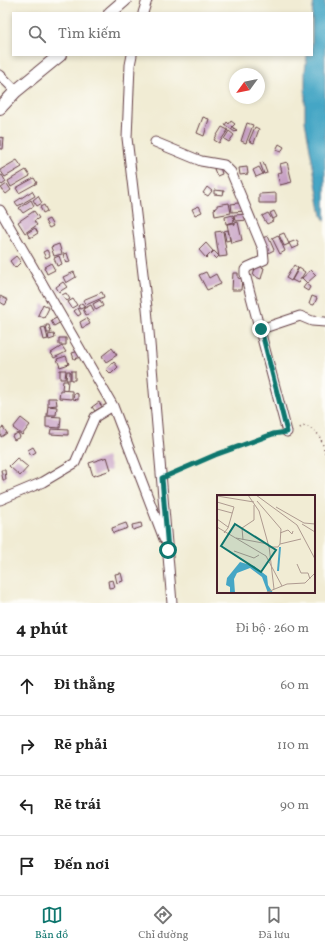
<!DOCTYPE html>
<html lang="vi">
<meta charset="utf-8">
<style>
:root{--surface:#fff;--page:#f6f6f6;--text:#222;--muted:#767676;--line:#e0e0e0;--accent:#0f766e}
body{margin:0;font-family:Vollkorn,serif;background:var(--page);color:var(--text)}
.compass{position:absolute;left:229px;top:68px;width:36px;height:36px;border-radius:50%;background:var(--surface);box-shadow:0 2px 6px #0003;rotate:237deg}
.stop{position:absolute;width:12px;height:12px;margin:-9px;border:3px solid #0f766e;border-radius:50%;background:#fff}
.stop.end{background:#0f766e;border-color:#fff;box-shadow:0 1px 4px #0008}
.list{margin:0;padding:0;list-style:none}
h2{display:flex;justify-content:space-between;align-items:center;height:52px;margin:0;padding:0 16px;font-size:17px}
h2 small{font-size:13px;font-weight:400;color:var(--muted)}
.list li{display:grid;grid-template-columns:26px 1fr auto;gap:12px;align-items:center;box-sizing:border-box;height:60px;padding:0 16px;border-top:1px solid var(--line)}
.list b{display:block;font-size:15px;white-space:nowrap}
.list em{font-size:13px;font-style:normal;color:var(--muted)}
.icon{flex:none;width:22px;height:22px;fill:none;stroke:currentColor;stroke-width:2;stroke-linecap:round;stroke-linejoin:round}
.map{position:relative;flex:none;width:325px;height:603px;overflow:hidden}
.search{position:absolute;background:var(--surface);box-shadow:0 2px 6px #0003;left:12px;right:12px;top:12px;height:44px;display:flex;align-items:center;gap:10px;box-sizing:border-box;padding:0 14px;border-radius:0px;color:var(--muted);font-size:15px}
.sheet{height:292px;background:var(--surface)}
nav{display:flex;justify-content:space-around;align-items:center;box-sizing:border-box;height:56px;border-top:1px solid var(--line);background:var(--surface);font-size:11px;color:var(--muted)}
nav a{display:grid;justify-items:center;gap:2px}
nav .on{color:var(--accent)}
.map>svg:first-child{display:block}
</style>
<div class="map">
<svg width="325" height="603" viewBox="0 0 325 603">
<rect width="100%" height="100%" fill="#fdfcf7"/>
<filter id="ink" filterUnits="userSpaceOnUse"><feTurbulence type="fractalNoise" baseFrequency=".025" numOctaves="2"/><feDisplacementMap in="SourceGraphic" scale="8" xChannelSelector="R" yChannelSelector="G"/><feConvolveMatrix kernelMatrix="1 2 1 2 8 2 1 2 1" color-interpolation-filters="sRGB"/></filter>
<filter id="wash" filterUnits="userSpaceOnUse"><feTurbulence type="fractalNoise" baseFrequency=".012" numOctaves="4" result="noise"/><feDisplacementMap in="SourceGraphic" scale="16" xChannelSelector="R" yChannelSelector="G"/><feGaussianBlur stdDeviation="0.9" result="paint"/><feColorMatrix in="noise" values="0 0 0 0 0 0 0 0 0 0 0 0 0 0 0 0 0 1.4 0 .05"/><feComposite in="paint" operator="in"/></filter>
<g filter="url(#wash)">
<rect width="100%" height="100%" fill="#f1ecd4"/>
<path fill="#45a6c5" stroke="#486278" d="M314,0h11v221l-3,-5 -17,-95v-50l2,-16h5v-39z"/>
<g id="blocks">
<path fill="#c69fc3" d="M203,117l6,2 -5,17 -7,-3z
M231,121l4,3 -3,3 5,3 -2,2 -10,-7 2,-3 2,2z
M247,123l6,2 -7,18 -5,-2z
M222,127l6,3 -9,13 -5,-3z
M255,127l4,2 -5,14 -5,-2z
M229,131l5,4 -5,7 -5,-3z
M0,137l4,1 -1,11h-3z
M279,144l5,3 -3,5 -5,-2z
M17,160l5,7 -17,10 -5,-7z
M263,162l4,11 -3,1 -4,-11z
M287,162l5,20 -12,3 -3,-12 5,-1 -2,-8z
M220,167l2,7 -5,2 -3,-7z
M247,167l1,7 -8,1 -1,-7z
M259,167l4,7 -7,3 -3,-7z
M26,170l4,6 -19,11 -3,-6z
M2,175l4,7 -4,3 -2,-2v-7z
M34,178l3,5 -18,10 -3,-5z
M7,184l4,6 -5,4 -5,-6z
M207,187l5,4 -4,5 -5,-3z
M214,190l10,1 -1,4 -9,-1z
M32,191l3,5 -17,10 -3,-4z
M276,193v10h-17v-9z
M38,196l4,7 -5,3 -4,-6z
M31,200l3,6 -11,7 -4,-5z
M245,202l1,9 -14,1 -1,-8z
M229,203l2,10 -16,3 -1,-7 3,-1v-3z
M44,205l3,6 -4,2 -3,-6z
M199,206l3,6 -7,3 -3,-6z
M34,211l5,7 -5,3 3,4 -12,8 -7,-11z
M274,211l3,6 -4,2 -3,-6z
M268,213l5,8 -6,3 -5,-8z
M248,214l1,6 -14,1 -1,-6z
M233,215l1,7 -8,2 -1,-7z
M49,219l4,7 -4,2 -4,-7z
M238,222l4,18 -11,3 -4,-19 7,-1 1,2v-2z
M35,228l3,5 -8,5 -3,-5z
M228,230l2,10 -4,1 -2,-10z
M223,231l4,25 -8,1 -4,-25z
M284,233l5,11 -5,2 -5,-11z
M278,235l7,16 -5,3 -8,-16z
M268,236l6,14 -6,3 -6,-15z
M297,240l2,6 -7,3 -3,-6z
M206,243l7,8 -7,7 -7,-8z
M59,244l3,10 -8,2 -3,-9z
M47,250l3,6 -4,2 -3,-6z
M214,251l5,5 -3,3 -5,-5z
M67,253l3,9 -4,1 -3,-9z
M16,256l5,6 -6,6 -5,-7z
M59,256l3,8 -5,2 -3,-8z
M51,263l4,7 -8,4 -3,-7z
M256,265l8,3 -3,11 -8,-3z
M294,265l4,3 -7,13 -5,-3z
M299,268l6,4 -7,11 -6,-3z
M311,270l5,5 -9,8 -5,-5z
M74,272l2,5 -10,6 -3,-6z
M206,272l3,6 7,-4 5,10 -14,6 -8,-15z
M233,273h5v5l4,1 -1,11h-9z
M63,282l4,5 -8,5 -3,-5z
M306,284l4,3 -2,4 -5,-3z
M102,292l2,5 -18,8 -3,-5z
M66,293l4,6 -3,2 -5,-6z
M0,296l8,4 -3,5 -5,-3z
M312,296l5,2 -3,7 -5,-1z
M73,299l4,6 -5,3 -4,-6z
M100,300l3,6 -7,4 -3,-6z
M82,303l3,4 -5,2 -2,-3z
M43,304l6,4 -5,10 -6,-3z
M91,305l3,6 -8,4 -3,-6z
M78,308l3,6 -3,2 -4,-5z
M58,317l3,5 -7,4 -3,-5z
M87,318l3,6 -8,4 -2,-6z
M46,325h3l2,8h-4z
M45,327l3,12 -4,1 -3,-12z
M54,334l1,4 -6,2 -1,-5z
M59,338h7v7h-7z
M62,346l4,6 -12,6 -3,-5z
M112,348l5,7 -11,7 -4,-6z
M79,351l2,6 -7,2 -2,-6z
M66,356l3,8 -9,3 -3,-8z
M114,362l4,5 -7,7 -5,-5z
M60,370h6l-1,9h-5z
M67,371h3v9h-4z
M71,371h4v9h-4z
M63,381h5l-1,9 -5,-1z
M60,390l12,1v8l-13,-1z
M74,393l4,1v6l-5,-1z
M48,398h8l1,7 -9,1z
M99,402l3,5 -7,4 -3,-4z
M48,406l9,1 -1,8h-9z
M46,416l15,1 -1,11 -14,-1z
M21,418l9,7 -8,10 -9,-7z
M3,427l4,6 -6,4 -1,-8z
M51,429l17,1v5l-18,-1z
M18,433l2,4 -6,3 -2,-4z
M33,447l3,5 -5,3 -3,-5z
M107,457l4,13 -18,6 -4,-13z
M17,458l11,9 -8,9 -11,-10z
M1,470h4l1,10h-3z
M126,523l2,5 -15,5 -1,-5z
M141,523l1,4 -9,3 -1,-5z
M121,573l2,8 -6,2 -2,-9z
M113,580l2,7 -6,1 -1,-7z"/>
</g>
</g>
<g filter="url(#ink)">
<use href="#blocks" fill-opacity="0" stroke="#633e44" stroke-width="1"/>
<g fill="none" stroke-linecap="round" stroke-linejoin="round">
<defs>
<path id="minor" d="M143,13l4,-13
M132,55l-2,10 -3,73 20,170 25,295
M0,75l16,16
M155,142l46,19 23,4 7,7 32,77 1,11 -16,7 -3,3v4l42,158
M0,210l113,196 51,133
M261,329l39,-13 12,5 13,1
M0,500l43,-18 32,-19 20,-46 18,-11"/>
<path id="major" d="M110,13l15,-13
M0,108l16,-17 44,-36"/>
</defs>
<use href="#minor" stroke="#633e44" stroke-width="11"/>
<use href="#major" stroke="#633e44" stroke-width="14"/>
<path stroke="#633e44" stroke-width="1.5" stroke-dasharray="1 3" stroke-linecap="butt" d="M296,429l9,-3c15,6 16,12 20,27
M170,474l45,-19 58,-21 5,-1"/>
<use href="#minor" stroke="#fff" stroke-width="9"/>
<use href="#major" stroke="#fff" stroke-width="12"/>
</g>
</g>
<g fill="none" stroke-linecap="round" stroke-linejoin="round" filter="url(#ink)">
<path stroke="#0f766e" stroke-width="5" d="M168,550l-6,-72 53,-23 58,-21 14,-2 -26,-103"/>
</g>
<g transform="translate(217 495)">
<rect width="98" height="98" fill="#f1ecd4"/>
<path d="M23,67l14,4 13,10 1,9 5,8h-5l-6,-16 -12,-9 -13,5 -3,6 1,14h-5v-6l-4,-2 1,-7z" fill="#45a6c5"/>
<path fill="none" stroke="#45a6c5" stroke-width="2" d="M61,76l2,-24"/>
<path fill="none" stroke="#ae9a90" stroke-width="1" d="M31,0l11,16 10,36M39,0l41,30 18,34M0,1l37,6M40,6l24,28 -1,15 21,-5M0,7l17,5M59,12l28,16 11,1M0,14l15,4M0,24l11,8M85,29l13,8M0,32l49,29 16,30M7,38l4,-5 6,-21M63,38l8,-3 4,4 1,-3M19,43l32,6M26,45l-1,-12 12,-8v-15M52,51l5,43M52,52h9l2,-3M17,56l20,7 5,-3M80,69l4,9h7l2,6M48,98l22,-9 18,-1 10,-10"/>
<path fill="#0f766e" fill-opacity="0.15" stroke="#0f766e" stroke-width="2" d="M18,29l41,26 -15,22 -40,-26z"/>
<rect width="98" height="98" fill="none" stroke="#4a1f2b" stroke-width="2"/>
</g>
</svg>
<svg class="compass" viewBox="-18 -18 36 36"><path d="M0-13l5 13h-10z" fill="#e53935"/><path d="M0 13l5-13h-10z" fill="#767676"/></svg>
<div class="stop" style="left:168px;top:550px"></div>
<div class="stop end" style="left:261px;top:329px"></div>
<div class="search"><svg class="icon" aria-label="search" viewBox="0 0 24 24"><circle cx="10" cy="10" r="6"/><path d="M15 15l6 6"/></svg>Tìm kiếm</div>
</div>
<section class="sheet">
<h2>4 phút<small>Đi bộ · 260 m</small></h2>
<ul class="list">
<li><svg class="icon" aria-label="ahead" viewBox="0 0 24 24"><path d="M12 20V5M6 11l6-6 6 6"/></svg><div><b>Đi thẳng</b></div><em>60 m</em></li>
<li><svg class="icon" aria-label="right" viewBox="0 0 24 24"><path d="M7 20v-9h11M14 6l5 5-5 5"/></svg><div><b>Rẽ phải</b></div><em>110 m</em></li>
<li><svg class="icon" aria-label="left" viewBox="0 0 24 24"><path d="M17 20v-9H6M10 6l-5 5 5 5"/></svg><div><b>Rẽ trái</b></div><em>90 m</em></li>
<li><svg class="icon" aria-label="arrive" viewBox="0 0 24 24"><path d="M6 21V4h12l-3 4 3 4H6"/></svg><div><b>Đến nơi</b></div></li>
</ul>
</section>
<nav>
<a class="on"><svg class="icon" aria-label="map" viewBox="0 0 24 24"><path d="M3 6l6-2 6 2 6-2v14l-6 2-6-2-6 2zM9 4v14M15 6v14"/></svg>Bản đồ</a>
<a><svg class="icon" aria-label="directions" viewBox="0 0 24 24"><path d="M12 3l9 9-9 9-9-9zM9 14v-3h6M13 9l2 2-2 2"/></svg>Chỉ đường</a>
<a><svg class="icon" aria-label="saved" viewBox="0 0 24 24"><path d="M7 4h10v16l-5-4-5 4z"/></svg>Đã lưu</a>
</nav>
